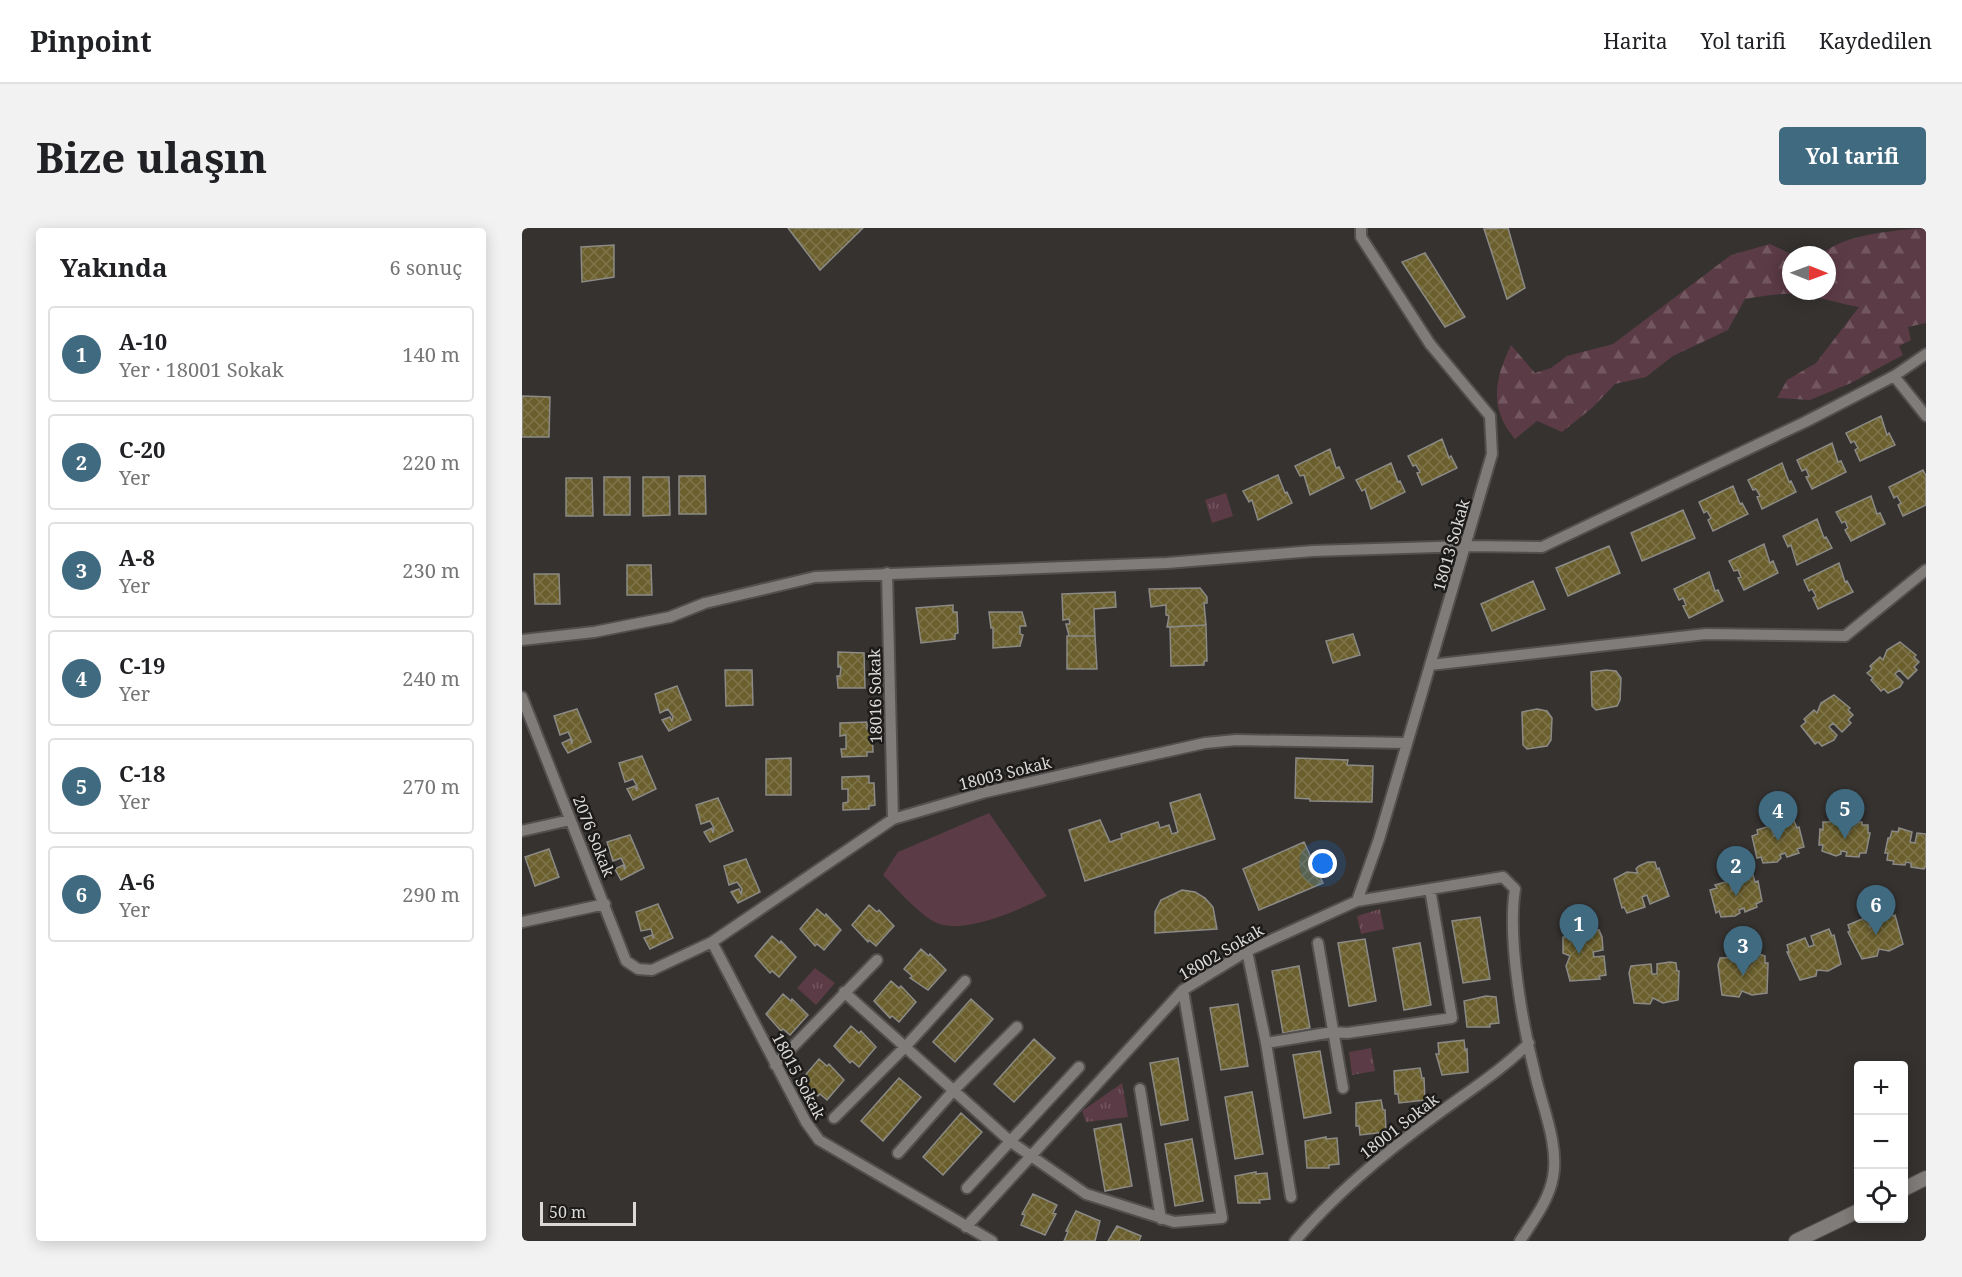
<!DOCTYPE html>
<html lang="tr">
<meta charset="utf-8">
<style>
:root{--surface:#fff;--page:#f2f2f2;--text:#202124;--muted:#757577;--line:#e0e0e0;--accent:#406a7f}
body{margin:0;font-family:"Noto Serif",serif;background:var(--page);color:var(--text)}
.controls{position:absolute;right:18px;bottom:18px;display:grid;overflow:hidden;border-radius:6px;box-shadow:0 3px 15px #0003}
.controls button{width:54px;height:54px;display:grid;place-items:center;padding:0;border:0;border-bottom:2px solid var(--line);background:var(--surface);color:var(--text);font:30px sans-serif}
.compass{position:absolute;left:1260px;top:18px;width:54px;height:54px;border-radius:50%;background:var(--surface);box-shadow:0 3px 15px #0003;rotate:91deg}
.scale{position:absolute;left:18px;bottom:15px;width:96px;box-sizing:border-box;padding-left:6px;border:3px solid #dbd9d8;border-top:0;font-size:16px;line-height:21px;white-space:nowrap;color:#dbd9d8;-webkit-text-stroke:4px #1c1b19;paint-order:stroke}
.you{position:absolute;left:801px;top:636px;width:21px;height:21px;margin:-15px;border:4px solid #fff;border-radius:50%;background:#1a73e8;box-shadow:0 0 0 9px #1a73e833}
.badge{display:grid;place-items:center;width:39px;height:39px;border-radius:50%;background:var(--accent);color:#fff;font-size:20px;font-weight:700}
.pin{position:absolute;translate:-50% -50px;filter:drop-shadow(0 2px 3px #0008)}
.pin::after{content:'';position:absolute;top:32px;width:21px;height:18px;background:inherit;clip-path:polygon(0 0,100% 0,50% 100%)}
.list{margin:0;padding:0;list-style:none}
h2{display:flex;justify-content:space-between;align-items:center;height:78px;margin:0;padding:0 24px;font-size:26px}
h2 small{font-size:20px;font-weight:400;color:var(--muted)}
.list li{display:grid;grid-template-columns:39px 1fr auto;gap:18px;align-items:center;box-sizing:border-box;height:96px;margin:0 12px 12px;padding:0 12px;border:2px solid var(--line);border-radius:6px}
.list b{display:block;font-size:22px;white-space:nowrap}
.list p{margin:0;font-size:20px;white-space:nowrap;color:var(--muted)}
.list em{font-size:20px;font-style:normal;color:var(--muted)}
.icon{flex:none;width:33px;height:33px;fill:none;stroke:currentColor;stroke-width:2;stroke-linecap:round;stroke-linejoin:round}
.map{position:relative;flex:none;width:1404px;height:1013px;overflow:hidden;border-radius:6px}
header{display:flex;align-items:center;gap:36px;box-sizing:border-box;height:84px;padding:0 30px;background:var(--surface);border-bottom:2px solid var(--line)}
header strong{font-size:28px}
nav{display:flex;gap:33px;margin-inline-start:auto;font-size:21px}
.intro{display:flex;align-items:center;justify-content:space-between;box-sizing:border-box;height:144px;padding:0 36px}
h1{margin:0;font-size:42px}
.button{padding:15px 27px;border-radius:6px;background:var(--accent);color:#fff;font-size:21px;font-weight:700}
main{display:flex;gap:36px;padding:0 36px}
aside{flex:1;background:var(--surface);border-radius:6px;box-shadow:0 3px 15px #0003}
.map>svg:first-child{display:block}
</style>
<header>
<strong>Pinpoint</strong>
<nav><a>Harita</a><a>Yol tarifi</a><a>Kaydedilen</a></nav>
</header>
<div class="intro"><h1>Bize ulaşın</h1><a class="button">Yol tarifi</a></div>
<main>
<aside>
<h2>Yakında<small>6 sonuç</small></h2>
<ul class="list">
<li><span class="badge">1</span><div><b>A-10</b><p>Yer · 18001 Sokak</p></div><em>140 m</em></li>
<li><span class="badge">2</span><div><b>C-20</b><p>Yer</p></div><em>220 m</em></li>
<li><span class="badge">3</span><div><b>A-8</b><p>Yer</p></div><em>230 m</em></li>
<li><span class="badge">4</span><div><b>C-19</b><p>Yer</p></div><em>240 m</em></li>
<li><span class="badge">5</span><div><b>C-18</b><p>Yer</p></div><em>270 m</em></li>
<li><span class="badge">6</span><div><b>A-6</b><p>Yer</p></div><em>290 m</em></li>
</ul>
</aside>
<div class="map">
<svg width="1404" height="1013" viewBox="0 0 1404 1013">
<defs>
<pattern id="forest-firs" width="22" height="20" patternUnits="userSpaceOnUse" patternTransform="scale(1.5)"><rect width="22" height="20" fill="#5b3b46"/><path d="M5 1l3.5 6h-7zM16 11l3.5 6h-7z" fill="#725760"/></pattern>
<pattern id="park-tufts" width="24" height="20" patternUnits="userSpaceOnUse" patternTransform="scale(1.5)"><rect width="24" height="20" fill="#5b3b46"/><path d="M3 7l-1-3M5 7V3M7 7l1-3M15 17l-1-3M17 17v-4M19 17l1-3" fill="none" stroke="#725760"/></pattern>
<pattern id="building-cross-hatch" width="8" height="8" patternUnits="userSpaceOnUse" patternTransform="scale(1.5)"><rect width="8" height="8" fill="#6a5f2d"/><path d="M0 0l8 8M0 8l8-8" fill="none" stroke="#7f754b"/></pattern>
</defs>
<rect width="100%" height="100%" fill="#353230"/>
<path fill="#5b3b46" d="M467,585l58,83c-26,13 -89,43 -116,24 -18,-12 -33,-30 -48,-45l15,-23z"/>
<path fill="url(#forest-firs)" d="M1404,0v95l-18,4 3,13 -12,6 4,9 -52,28 -41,17 -33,-2 10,-18 29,-17 43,-56c-20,-3 -41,-11 -61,-13 -18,-1 -36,2 -53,5l-17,31 -55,26 -27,21 -31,7 -23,24 -30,24 -25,-11 -22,18c-27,-31 -20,-61 -4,-94l24,28 16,-5 16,-12 46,-12 118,-89 39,-11 23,11 -2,36h36v-36h-6c21,-21 76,-25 105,-27z"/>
<path fill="url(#park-tufts)" d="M704,265l7,23 -21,7 -7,-23z
M858,681l4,20 -23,5 -4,-18z
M293,740l20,15 -19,22 -19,-17z
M849,820l4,23 -23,4 -3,-23z
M600,855l6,34 -42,5 -4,-11z"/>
<path fill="url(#building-cross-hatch)" stroke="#8b8a86" stroke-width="1.5" d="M266,0h75l-43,42z
M986,0l17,60 -18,11 -23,-70z
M92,17v32l-32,5 -1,-35z
M903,25l40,64 -20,10 -43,-65z
M0,168l28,1 -1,40h-27z
M1359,188l6,19 2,-2 6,12 -35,16 -5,-11 3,-2 -4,-7 -3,2 -5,-10z
M920,211l7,19 2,-2 6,12 -35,17 -5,-12 3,-1 -4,-7 -3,1 -5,-10z
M1310,215l6,19 3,-1 5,11 -34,17 -6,-12 3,-1 -3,-7 -4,2 -5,-11z
M808,221l6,19 3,-1 5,11 -34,17 -6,-20 -4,1 -5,-10z
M869,235l7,19 2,-1 5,11 -34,17 -6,-20 -3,2 -6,-11z
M1260,235l7,19 2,-1 5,11 -34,17 -5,-12 3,-1 -4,-7 -3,1 -5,-10z
M1401,242l3,6v29l-23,11 -5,-11 3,-2 -4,-7 -3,2 -5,-11z
M756,247l7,18 2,-1 5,11 -34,17 -6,-20 -3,2 -6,-11z
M157,248h26l1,38h-27z
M82,249h26v38h-26z
M121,249h26l1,38 -27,1z
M44,250h26l1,38h-27z
M1211,258l7,18 2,-1 6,11 -35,17 -5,-11 3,-2 -4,-7 -3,2 -5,-11z
M1349,268l6,18 3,-1 5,11 -34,17 -6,-11 3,-2 -3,-7 -3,2 -6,-11z
M1161,282l12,28 -53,23 -11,-28z
M1295,291l7,19 2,-1 6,11 -35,17 -6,-20 -3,2 -5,-11z
M1242,316l6,19 3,-2 5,12 -34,17 -6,-12 3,-1 -3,-7 -4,1 -5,-10z
M1087,318l11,27 -52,23 -12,-28z
M1317,335l6,19 2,-1 6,11 -35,17 -5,-11 3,-2 -4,-7 -3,2 -5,-11z
M105,337h24l1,30h-25z
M1187,344l6,19 3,-1 5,11 -34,17 -6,-12 3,-1 -3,-7 -4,2 -5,-11z
M12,346h25l1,30h-25z
M1011,353l12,28 -53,22 -11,-27z
M678,360l7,9v6h-3l2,22 -39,2 2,-11 -3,-1v-10l-15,2 -2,-18z
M593,364l1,15 -22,2 1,27h-26l-3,-12h4l-1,-5 -6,1 -1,-26z
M431,377v7h4l1,21 -3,1v5l-34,4 -5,-35z
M467,384h33l4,14h-6v8l3,1 -3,11 -27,2v-20h-2z
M684,397l1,36h-3v4l-33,1 -1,-39z
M831,406l7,21 -27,8 -7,-22z
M545,408h28l2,33h-30z
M1378,414l16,13 -2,2 5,5 -5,5 3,3 -9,9 -9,-9 -4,4 8,8 -3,5 -12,6 -4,-4 -3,2 -10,-11 2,-2 -6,-5 5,-4 -2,-3 10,-9 3,3 4,-10z
M316,424l26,1 1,35h-27l-1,-12h3l1,-9h-3z
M203,442h27l1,35 -27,1z
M1084,442l10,1 5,7 -1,22 -3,6 -21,4 -4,-4 -1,-34z
M155,458l14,34 -22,11 -7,-11 8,-3 2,4 1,-4 -5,-8 -8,4 -5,-19z
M1312,467l16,13 -2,2 5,5 -5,5 3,3 -9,9 -9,-9 -4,4 8,8 -3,5 -12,6 -4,-4 -3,2 -14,-18 5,-4 -2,-3 10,-9 3,3 4,-10z
M55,481l14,33 -23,11 -6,-10 8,-4 2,5v-4l-4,-8 -8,3 -6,-19z
M1015,481l10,2 5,7 -1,22 -4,6 -20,3 -4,-4 -1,-33z
M345,494v7h5l1,23h-6v4l-25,1 -1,-8h5v-14l-6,1v-13z
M120,528l14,33 -23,11 -6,-11 8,-3 2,5v-5l-4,-7 -8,3 -6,-19z
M269,530v37h-25v-36z
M774,530l52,2 -1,5 26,1 -1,36 -62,-1v-2l-15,-1z
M347,548v7h5l1,22 -6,1v3l-26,1v-7l5,-1v-13h-6v-12z
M678,566l15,45 -130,42 -16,-51 31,-10 10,22 12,-4 -1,-4 37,-12 2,6 9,-3 3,9 6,-2 -8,-29z
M196,570l15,33 -23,11 -6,-10 8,-4 1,5 1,-5 -4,-7 -9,3 -5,-19z
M1308,591l14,2 -1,11h5l1,-10h13v3h6v8h2l-4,20h-6l-1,4 -13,-1 1,-4 -6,-1v3l-5,2 -14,-5 1,-6h-4l1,-16 3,1v-8h7z
M1265,592l1,3 6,-2 3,7 2,-1 5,20 -7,2 2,4 -12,4 -2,-4 -5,2 1,3 -4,4 -14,1 -2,-6 -4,1 -5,-22 6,-2 -1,-4 13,-4 4,10 4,-1 -3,-10z
M1377,600l13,4 -2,10 5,1 2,-10 9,1v32l-2,3 -13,-2v-4l-5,-1 -1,3 -12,-1 1,-3 -7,-1 1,-7h-3l3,-15h2l2,-7 6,1z
M108,607l14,33 -23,12 -6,-11 8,-4 2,5v-4l-4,-8 -8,3 -6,-19z
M782,614l19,41 -64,27 -16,-41z
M27,621l10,28 -24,9 -10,-29z
M224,631l14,33 -22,11 -7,-11 8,-3 2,5 1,-5 -5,-7 -8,3 -5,-19z
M1126,634h7l2,7 2,-1 10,28 -19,8 -3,-9 -5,2 3,10 -18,6 -3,-6 -2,1 -8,-29 13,-7 11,1 -2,-4 3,-3z
M1224,646l1,3 6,-2 2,7 3,-1 4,20 -6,3 1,3 -12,5 -1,-4 -5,2 1,3 -5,3 -14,1 -2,-6 -3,2 -6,-23 7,-2 -2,-3 14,-4 3,10 5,-2 -3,-9z
M660,662l13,2 10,6 8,9 4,22 -62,4v-21l6,-12z
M136,676l15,34 -23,11 -6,-11 8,-3 2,4 -3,-10 -10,2 -5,-19z
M347,677l8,7 2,-2 15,16 -18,20 -7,-6 -1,2 -16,-17z
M295,681l8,7 1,-2 15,16 -17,20 -7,-6 -2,2 -15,-17z
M1368,681l3,7 2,-1 8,29 -14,7 -10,-2 -2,7 -15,3 -14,-27 2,-1 -2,-6 19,-8 3,10 5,-2 -3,-10z
M958,689l10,62 -27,4 -11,-62z
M1070,701l7,1 3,7 1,13 -10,2 1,5 10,-1 2,19 -7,1 1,3 -30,2 -4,-15 4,-10 -7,-3v-16z
M1307,701l3,7 2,-1 7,29 -13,7 -11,-1 -1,6 -16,4 -13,-28h2l-2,-7 18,-7 4,9 5,-2 -3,-9z
M250,708l8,7 1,-2 15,16 -17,20 -7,-6 -2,2 -15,-17z
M843,711l11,62 -27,5 -11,-63z
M898,715l11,62 -27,5 -11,-62z
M399,721l8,7 1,-2 16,16 -18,20 -18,-12 2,-2 -8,-7z
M1237,726l6,2v7h3l-1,30 -15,2 -10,-4 -3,6 -17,-2 -4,-30 2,-7 20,-1v9h6l-1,-10z
M1148,734l6,1 1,8h2l-1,29 -15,3 -10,-5 -3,6 -16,-1 -5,-30 2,-7 20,-2 1,10h5v-10z
M777,738l11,62 -27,5 -11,-62z
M369,753l8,7 2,-2 15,16 -17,20 -7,-6 -2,2 -16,-17z
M261,766l8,7 1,-2 16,16 -18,20 -7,-6 -2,2 -15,-17z
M964,768l10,1 3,26 -9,1v3h-23l-3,-26z
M449,771l22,20 -38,43 -22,-20z
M716,776l10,62 -27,4 -11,-62z
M329,798l8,7 2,-2 15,16 -17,20 -7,-6 -2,2 -16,-17z
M512,811l21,19 -41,44 -20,-18z
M942,812l1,10 2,-1 1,23 -26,3 -6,-21h3l-1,-11z
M798,823l11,62 -27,5 -11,-63z
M656,830l10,62 -27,5 -11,-62z
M297,831l8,7 2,-2 15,16 -17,20 -7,-6 -2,2 -16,-17z
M898,840l2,10h2l1,22 -26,3 -1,-9h-3l-1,-23z
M377,850l22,19 -38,44 -22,-20z
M730,864l11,62 -28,5 -10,-62z
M859,872l2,10h2l1,22 -26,3 -1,-9h-3v-23z
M439,885l21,19 -39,43 -20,-18z
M599,896l11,62 -27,5 -11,-62z
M804,909v2l11,-1 2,26 -10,1v3h-22l-2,-27z
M670,911l11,62 -28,5 -10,-62z
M734,944v2l11,-1 3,26 -11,1 1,3h-22l-3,-27z
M511,966l24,11 -4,8 3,1 -11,21 -24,-10 4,-10 -3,-1z
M554,983l24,10 -5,20h-31l4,-9 -2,-1z
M595,998l24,10 -2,5h-31z"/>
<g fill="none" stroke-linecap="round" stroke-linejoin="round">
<defs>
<path id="minor" d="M1372,148l32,40
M365,345l6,246
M0,412l72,-8 76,-15 35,-14 110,-26 352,-14 146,-12 154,-5 75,1 263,-125 89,-46 32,-22
M908,437l276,-31 139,2 81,-66
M0,469l104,264 12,8 14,1 60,-28 181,-123 93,-27 219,-49 31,-3 171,3
M0,603l48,-11
M835,673l22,-62 113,-385 -2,-38 -60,-72 -69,-107v-9
M0,694l83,-18
M190,714l94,180 13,18 173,101
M796,715l25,145
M725,723l19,92 25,154
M322,764l167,150 75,52 88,28 48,-4 -39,-228
M744,815l67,-11 14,1 105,-15 -22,-129
M253,837l102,-105
M618,861l21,130
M312,890l72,-72 59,-65
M376,925l56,-63 63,-63
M445,960l112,-121
M444,999l217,-237 64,-39 110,-50 146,-24 12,12c-8,51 8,138 21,189 7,30 23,68 17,99 -4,23 -20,44 -33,64
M773,1013c41,-48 89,-88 140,-125 32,-24 66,-45 94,-73"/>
<path id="tertiary" d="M1382,961l22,-11
M1274,1013l62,-30"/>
</defs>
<use href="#minor" stroke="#524f4e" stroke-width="14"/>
<use href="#tertiary" stroke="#524f4e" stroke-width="16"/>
<use href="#minor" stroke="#807c79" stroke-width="10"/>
<use href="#tertiary" stroke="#807c79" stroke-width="14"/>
</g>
<g text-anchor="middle" stroke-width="5" stroke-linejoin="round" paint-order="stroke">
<g font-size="16" fill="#dbd9d8" stroke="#1c1b19">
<text transform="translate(929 317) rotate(-74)" y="6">18013 Sokak</text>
<text transform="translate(353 468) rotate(-91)" y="6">18016 Sokak</text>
<text transform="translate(483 545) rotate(-14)" y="6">18003 Sokak</text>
<text transform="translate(72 608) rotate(68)" y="6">2076 Sokak</text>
<text transform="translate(699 724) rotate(-30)" y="6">18002 Sokak</text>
<text transform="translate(277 848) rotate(62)" y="6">18015 Sokak</text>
<text transform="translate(877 898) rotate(-38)" y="6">18001 Sokak</text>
</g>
</g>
</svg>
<div class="controls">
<button>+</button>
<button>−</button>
<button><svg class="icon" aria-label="locate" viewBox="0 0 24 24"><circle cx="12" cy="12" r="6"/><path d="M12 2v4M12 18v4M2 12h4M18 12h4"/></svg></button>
</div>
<svg class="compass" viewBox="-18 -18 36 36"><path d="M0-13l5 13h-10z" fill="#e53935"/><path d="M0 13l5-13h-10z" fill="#757577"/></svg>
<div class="scale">50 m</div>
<div class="you"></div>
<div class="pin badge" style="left:1057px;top:726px">1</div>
<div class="pin badge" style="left:1214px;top:668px">2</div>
<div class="pin badge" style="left:1221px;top:748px">3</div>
<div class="pin badge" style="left:1256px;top:613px">4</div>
<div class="pin badge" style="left:1323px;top:611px">5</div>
<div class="pin badge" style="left:1354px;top:707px">6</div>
</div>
</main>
